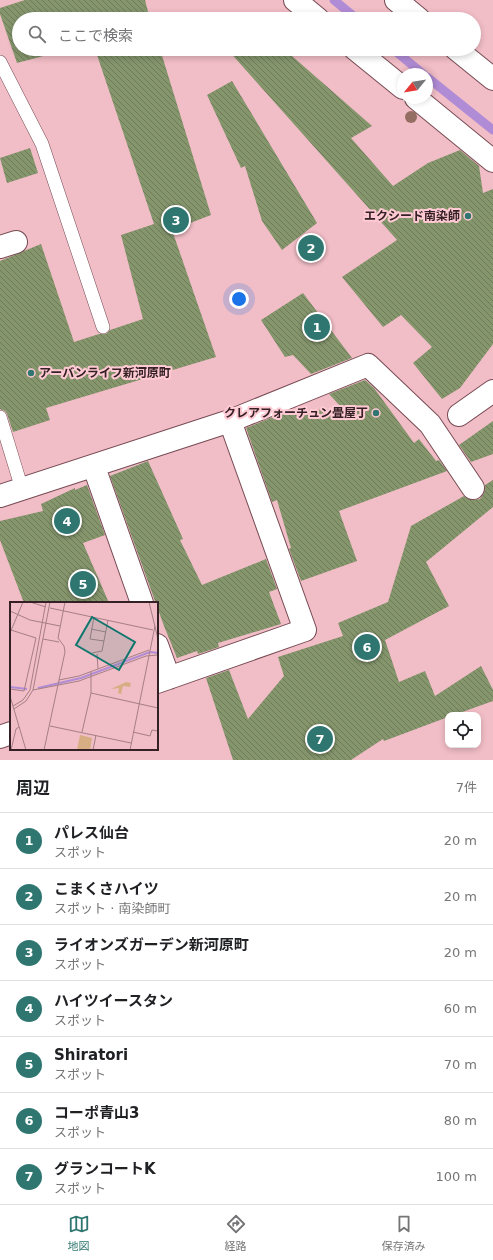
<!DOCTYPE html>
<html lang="ja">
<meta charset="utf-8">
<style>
:root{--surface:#fff;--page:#f6f6f6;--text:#202124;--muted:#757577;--line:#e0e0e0;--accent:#2f7670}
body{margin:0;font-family:"DejaVu Sans","Noto Sans JP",sans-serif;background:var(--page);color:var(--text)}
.controls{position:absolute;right:12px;bottom:12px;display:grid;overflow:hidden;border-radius:8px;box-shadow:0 2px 6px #0003}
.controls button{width:36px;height:36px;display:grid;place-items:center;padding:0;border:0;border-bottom:1px solid var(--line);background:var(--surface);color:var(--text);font:20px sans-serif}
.compass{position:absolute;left:397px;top:68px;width:36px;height:36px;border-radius:50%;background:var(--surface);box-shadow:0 2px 6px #0003;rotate:240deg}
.you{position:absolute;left:239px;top:299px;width:14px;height:14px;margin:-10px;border:3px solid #fff;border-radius:50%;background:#1a73e8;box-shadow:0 0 0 6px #1a73e833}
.badge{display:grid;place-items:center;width:26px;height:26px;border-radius:50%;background:var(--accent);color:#fff;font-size:13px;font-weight:700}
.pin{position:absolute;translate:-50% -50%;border:2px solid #fff;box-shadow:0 1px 4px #0006}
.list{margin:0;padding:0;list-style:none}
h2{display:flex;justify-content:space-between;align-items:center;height:52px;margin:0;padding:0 16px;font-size:17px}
h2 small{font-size:13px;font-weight:400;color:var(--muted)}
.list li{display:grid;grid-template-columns:26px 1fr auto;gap:12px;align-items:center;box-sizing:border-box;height:56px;padding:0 16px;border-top:1px solid var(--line)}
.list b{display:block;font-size:15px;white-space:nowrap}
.list p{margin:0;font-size:13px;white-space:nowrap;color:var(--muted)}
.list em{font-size:13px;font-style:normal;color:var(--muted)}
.icon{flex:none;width:22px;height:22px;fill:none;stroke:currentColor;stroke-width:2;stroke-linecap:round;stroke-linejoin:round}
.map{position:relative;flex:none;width:493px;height:760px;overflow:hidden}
.search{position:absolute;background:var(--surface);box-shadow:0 2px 6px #0003;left:12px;right:12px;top:12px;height:44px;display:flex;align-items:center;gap:10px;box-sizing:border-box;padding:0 14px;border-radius:22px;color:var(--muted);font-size:15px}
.sheet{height:444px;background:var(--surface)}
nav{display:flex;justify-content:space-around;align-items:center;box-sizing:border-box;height:56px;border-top:1px solid var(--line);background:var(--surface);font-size:11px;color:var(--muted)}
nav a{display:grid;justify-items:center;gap:2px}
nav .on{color:var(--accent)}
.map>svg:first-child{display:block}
</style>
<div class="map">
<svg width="493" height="760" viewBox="0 0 493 760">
<defs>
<pattern id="building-back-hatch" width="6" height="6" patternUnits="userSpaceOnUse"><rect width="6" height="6" fill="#85966d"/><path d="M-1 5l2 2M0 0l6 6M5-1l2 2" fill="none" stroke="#6e7a59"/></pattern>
</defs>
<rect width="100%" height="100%" fill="#f1bdc6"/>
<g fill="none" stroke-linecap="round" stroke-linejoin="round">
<path stroke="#b18cd6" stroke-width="9" d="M334,0l23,19
M393,49l30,25
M427,77l66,53"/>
</g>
<path fill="url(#building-back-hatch)" d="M25,0h120l5,19h-131v30h51l-53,14 -17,-49v-6z
M95,49h65l51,166 -39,15 44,127 -170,51 4,12 -37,12 -6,-18 -2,-3 -5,-2v-148l41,-17 33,98 25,-8h7l4,-4 33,-11 -22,-84 33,-11z
M227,49h57l88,77 -21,12 42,48 35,-23 32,-13 19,16 4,27 10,-4v155l-33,44 -18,11 -29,-36 19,-16 -31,-32 -18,12 -41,-50 55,-37z
M232,81l85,142 -35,27 -20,-29 -17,-55 -4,2 -34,-73z
M30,148l8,25 -31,10 -7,-25z
M303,293l49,65 -41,16 -18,-19 -8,2 -24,-37z
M365,380l9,8 40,55 5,-4 17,22 3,-1 8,11 -108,40 18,50 -56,20 -12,-32 2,-1 -14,-48 -5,2 -26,-74 39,-16 57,-4 -13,-14z
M493,421v33l-22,8 -12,-17z
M148,461l35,78 -3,1 22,45 64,-26 11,30 -8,3 12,32 -63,19 1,4 -21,7 -1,-3 -20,7 -13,-32 -54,-150z
M493,480v27l-67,55 23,44 -64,34 14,42 26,-11 10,25 46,-30 12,24v11l-39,14h-6v2l-64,24 -1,-2 -32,21h-118l-27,-82 23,-8 19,49 36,-43 -6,-19 65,-21 -5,-13 50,-21 23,-76 53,-30 9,4 7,-1 4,-6 1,-8z
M87,485l18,50 -22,8 26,60h-85l-24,-63v-19l43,-10 -2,-7 34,-16v2z"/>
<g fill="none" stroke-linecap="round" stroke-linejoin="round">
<defs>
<path id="service" d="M0,62l42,82 61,183
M0,417l22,72"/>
<path id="minor" d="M295,0l23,19
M396,0l23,19
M355,49l48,39
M456,49l37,30
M416,98l77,63
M0,247l16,-5
M459,415l34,-24
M94,467l48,136
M0,496l230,-75 138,-56 62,59 43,64
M157,645l12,33
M157,682l148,-52 -75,-209
M0,737l11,-4"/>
</defs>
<use href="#service" stroke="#774b54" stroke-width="14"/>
<use href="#minor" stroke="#774b54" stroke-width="24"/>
<use href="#service" stroke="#fff" stroke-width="13"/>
<use href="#minor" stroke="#fff" stroke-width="22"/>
</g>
<circle fill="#946e62" cx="411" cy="117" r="6"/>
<g fill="#2f7670" stroke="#ffcad3" stroke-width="1.5">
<circle cx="468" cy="216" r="4"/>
<circle cx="31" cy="373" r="4"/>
<circle cx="376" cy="413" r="4"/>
</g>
<g text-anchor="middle" stroke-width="4" stroke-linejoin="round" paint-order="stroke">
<g font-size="12" font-weight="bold" fill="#352125" stroke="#ffcad3" text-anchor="end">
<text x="460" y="220">エクシード南染師</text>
<text x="39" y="377" text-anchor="start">アーバンライフ新河原町</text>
<text x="368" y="417">クレアフォーチュン畳屋丁</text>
</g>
</g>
<g transform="translate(10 602)">
<rect width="148" height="148" fill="#f1bdc6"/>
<path d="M70,133l12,3 -2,12h-13z" fill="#d7ad84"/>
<path d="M116,80l5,1 -1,4 -7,-1 -2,8 -3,-1 1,-5 -8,1z" fill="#d7ad84"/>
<path fill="none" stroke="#b18cd6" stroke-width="2" d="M0,85l17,2M28,86l43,-10 69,-26 8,1"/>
<path fill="none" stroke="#a67f86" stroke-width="1" d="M20,0l16,5M139,0l9,37M40,6l103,22M0,9l20,9 30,6M84,15l-4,22 14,2M81,27l15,3M0,31l13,-31M33,37l16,3M82,51l10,-2 6,-31M87,52l1,15M81,70v21l67,15M49,78l20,-4 70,-26M0,87l14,2 12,-53 -25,-8M23,88l46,-9 67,-25 12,-1M0,94l16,54M3,104l10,-6 7,-10 16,-88M4,107l12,-8 7,-11 17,-88M40,124l81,17M72,130l9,-39M123,130l17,4 2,-6 6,1M1,148l5,-21 3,-2M34,148l21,-98 -1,-6 -6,-8 7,-36M83,148l3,-15M120,148l25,-124"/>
<path fill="#0f766e" fill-opacity="0.15" stroke="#0f766e" stroke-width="2" d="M82,15l43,25 -16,28 -43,-25z"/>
<rect width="148" height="148" fill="none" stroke="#352125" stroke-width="2"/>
</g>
</svg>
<div class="controls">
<button><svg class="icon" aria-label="locate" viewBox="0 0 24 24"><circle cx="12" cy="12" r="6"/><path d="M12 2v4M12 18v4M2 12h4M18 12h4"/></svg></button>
</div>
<svg class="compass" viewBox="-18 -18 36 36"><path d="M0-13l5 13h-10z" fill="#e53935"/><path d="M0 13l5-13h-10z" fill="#757577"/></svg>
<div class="you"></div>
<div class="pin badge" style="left:317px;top:327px">1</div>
<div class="pin badge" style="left:311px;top:248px">2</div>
<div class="pin badge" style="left:176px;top:220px">3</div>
<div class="pin badge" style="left:67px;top:521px">4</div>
<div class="pin badge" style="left:83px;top:584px">5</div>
<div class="pin badge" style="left:367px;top:647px">6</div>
<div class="pin badge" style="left:320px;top:739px">7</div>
<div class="search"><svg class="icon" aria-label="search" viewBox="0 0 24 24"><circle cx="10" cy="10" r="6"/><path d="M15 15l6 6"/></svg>ここで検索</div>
</div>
<section class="sheet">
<h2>周辺<small>7件</small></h2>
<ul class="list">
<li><span class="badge">1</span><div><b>パレス仙台</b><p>スポット</p></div><em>20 m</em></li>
<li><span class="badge">2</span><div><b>こまくさハイツ</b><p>スポット · 南染師町</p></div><em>20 m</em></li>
<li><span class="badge">3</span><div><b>ライオンズガーデン新河原町</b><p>スポット</p></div><em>20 m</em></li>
<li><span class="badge">4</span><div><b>ハイツイースタン</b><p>スポット</p></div><em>60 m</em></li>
<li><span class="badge">5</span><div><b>Shiratori</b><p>スポット</p></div><em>70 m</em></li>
<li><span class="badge">6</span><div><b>コーポ青山3</b><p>スポット</p></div><em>80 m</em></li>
<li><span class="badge">7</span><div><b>グランコートK</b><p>スポット</p></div><em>100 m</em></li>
</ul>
</section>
<nav>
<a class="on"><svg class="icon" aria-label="map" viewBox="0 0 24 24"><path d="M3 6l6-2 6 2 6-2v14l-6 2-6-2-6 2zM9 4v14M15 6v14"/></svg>地図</a>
<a><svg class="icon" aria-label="directions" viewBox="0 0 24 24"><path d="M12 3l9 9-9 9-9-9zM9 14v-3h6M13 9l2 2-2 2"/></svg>経路</a>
<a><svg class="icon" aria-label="saved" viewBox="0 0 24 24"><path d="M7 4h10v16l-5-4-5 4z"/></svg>保存済み</a>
</nav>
